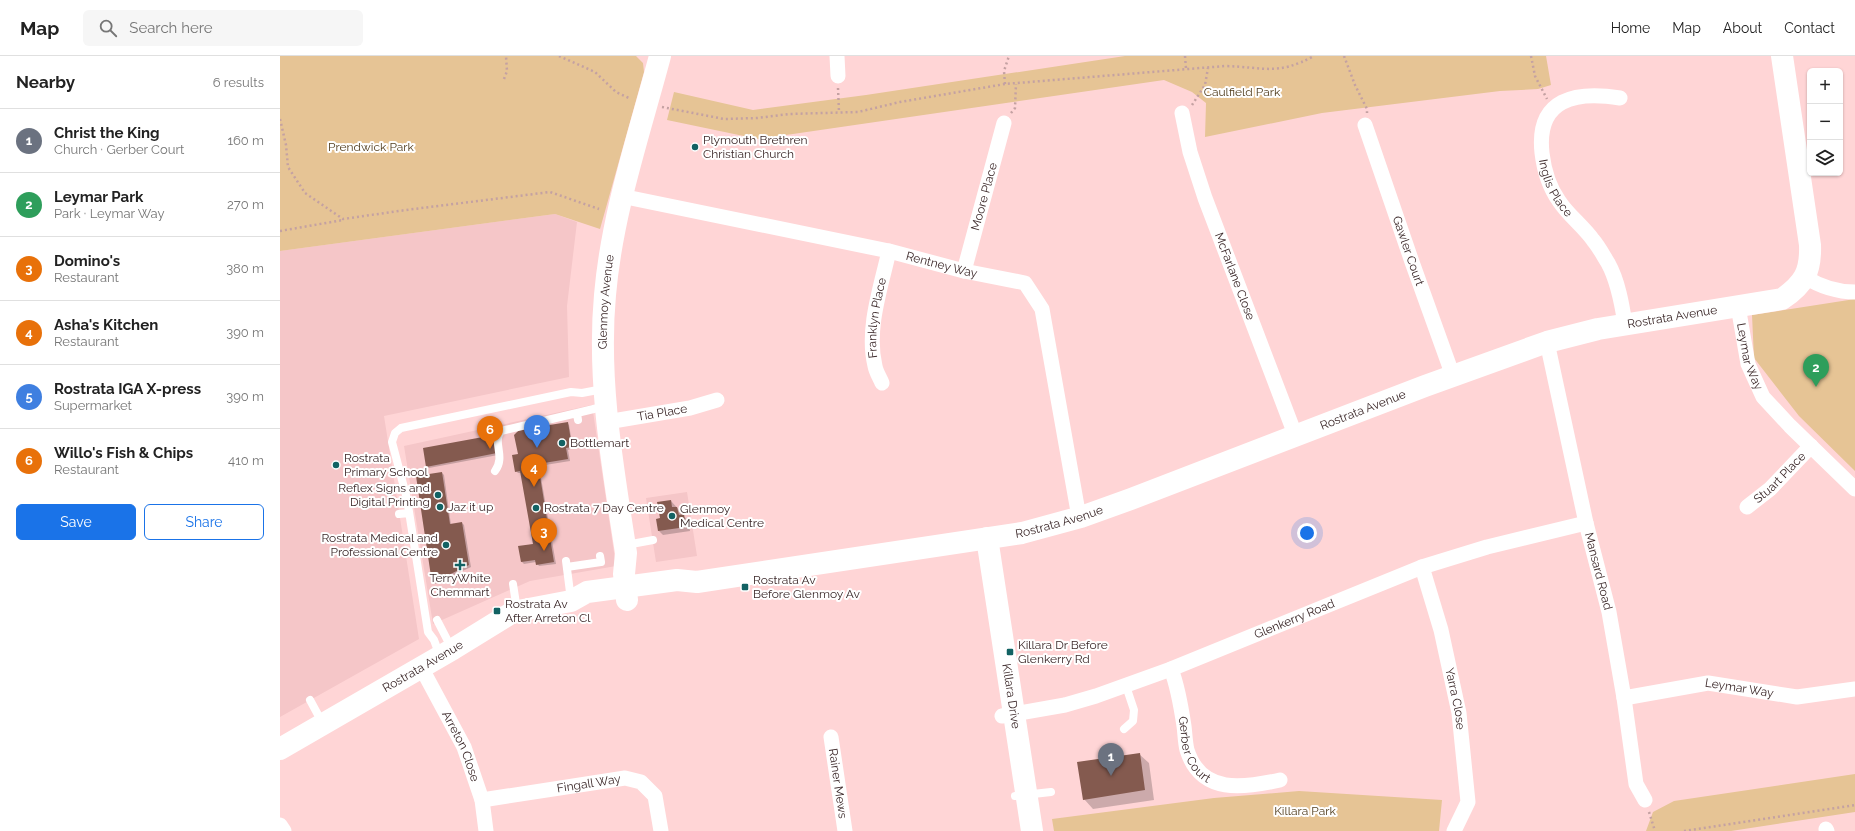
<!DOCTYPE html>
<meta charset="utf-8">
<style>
:root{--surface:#fff;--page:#f6f6f6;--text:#222;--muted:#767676;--line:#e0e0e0;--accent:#1a73e8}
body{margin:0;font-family:Raleway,sans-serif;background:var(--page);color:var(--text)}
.controls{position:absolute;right:12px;top:12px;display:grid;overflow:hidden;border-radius:6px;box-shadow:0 1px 3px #0004}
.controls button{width:36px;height:36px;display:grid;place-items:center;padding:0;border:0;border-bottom:1px solid var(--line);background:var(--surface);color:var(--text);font:20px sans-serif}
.you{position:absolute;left:1027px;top:477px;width:14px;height:14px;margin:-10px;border:3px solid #fff;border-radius:50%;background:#1a73e8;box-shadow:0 0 0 6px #1a73e833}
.badge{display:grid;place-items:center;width:26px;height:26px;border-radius:50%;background:var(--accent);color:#fff;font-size:13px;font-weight:700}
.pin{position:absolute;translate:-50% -33px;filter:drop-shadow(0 1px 2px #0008)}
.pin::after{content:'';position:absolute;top:21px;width:14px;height:12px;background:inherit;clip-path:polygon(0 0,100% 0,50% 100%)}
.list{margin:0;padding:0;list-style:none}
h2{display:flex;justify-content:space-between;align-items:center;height:52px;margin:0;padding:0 16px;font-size:17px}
h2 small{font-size:13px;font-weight:400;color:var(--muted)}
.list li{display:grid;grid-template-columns:26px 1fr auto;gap:12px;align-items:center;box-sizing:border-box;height:64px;padding:0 16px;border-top:1px solid var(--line)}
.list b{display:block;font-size:15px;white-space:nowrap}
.list p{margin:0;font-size:13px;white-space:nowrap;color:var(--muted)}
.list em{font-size:13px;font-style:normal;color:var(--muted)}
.actions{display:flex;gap:8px;padding:12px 16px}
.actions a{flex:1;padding:9px 0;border:1px solid var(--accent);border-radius:6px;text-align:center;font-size:14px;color:var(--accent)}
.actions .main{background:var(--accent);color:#fff}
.icon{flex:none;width:22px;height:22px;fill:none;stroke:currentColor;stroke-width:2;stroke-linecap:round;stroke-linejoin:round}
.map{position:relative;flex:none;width:1575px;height:775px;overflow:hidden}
header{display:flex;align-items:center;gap:24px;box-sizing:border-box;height:56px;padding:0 20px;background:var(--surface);border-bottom:1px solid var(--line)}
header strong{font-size:19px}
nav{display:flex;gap:22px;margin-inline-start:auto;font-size:14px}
.search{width:280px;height:36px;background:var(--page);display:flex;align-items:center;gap:10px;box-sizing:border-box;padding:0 14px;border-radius:6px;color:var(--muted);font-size:15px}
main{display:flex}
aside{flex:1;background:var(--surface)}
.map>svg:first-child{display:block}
</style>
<header>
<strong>Map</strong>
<div class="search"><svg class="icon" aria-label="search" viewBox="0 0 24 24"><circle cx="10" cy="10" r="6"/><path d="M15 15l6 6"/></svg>Search here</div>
<nav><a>Home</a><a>Map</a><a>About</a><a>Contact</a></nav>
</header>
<main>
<aside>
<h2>Nearby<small>6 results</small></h2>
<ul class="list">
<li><span class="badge" style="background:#6b7280">1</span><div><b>Christ the King</b><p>Church · Gerber Court</p></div><em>160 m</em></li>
<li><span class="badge" style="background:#2e9e5b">2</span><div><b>Leymar Park</b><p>Park · Leymar Way</p></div><em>270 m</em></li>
<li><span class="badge" style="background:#e8710a">3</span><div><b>Domino's</b><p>Restaurant</p></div><em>380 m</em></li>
<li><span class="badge" style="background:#e8710a">4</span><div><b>Asha's Kitchen</b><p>Restaurant</p></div><em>390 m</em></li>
<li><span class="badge" style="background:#3f7fe0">5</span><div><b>Rostrata IGA X-press</b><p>Supermarket</p></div><em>390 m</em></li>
<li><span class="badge" style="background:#e8710a">6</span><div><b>Willo's Fish &amp; Chips</b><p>Restaurant</p></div><em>410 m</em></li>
</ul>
<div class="actions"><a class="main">Save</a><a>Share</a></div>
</aside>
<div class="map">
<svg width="1575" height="775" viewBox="0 0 1575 775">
<rect width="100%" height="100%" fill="#ffd5d6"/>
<path fill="#f5c6c8" d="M275,158l22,8 -10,84 2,71 -185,39 35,223 -139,78v-466z
M312,349l24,161 -86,15 -97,43 -29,-178z
M407,436l10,64 -41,6 -10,-64z"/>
<path fill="#e6c495" d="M0,0h356l7,7 1,9 -44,157 -45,-15 -275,37z
M845,0h421l5,29 -13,4 -38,2 -178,22 -117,24 1,-34 -14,-11 -28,-12 -406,59 -91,-19 7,-28 79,18 113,-15z
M1575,243v172l-56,-55 -45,-58 -2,-43z
M1575,718v38l-124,19h-85l7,-19 21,-11z
M1019,735l143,9 -3,31h-385l-2,-12 162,-21z"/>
<path fill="#0003" d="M287,367l2,2 4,23 -5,2 2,11 -31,5 17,98 -17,2 -3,-4 -12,2 -2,-2 -3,-15 15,-3 -12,-71h-4l-2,-2 3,-16z
M213,380l5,19 -69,13 -2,-2z
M162,417l2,2 7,50 11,-2 2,2 7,42 -36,17 -2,-2 -16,-105z
M391,445l10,11 1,3 6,5 2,11 -27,4 -4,-4 2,-12z
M859,698l10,9 5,37 -61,9 -9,-10z"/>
<path fill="#845a4f" d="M288,366l4,25 -6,1 2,11 -30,5 16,98 -18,3 -1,-5 -14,2 -3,-16 15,-2 -13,-73 -5,1 -3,-17 6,-1 -4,-19 5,-5z
M214,379l3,18 -71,14 -3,-19z
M162,416l8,52 12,-2 7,43 -37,18 -16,-107z
M391,444l1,7h5l2,8 5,-1 2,13 -28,4 -2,-12 4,-1 -3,-16z
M860,697l5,37 -62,10 -6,-38z"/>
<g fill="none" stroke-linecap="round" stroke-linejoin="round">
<path stroke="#c4a1a2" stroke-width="2.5" stroke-dasharray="2 3" stroke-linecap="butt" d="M279,0l36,16 21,20 15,7
M905,0l1,13
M1064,0l11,29 12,24v4
M1251,0l4,20 12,23
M224,23l3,-8 -1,-15
M725,28l-1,-13 5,-15
M558,32l1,24
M912,49l13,-20 3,-17
M382,51l62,12 33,-1 32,-4 69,-2 42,-10 105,-18 220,-18c39,1 52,10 89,-10
M731,57l4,-5 1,-24
M0,63l6,26 2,22 17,26 38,26 63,-9 144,-18 49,17
M0,175l63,-11
M1369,756l6,19
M1404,775l171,-26"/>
<path stroke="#fff" stroke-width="8" d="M298,364l-1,-7 29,-7
M215,415c11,-15 -3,-28 6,-40l76,-18
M119,458l10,-1
M346,489l27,-5
M286,505l5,39
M287,511l34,-5 -1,-6
M233,528l4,26
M157,564l15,29
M160,600l-6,-16 -6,-8 -21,-133 -15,-57 3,-9 6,-5 170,-36 11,1 21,-4
M30,644l13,24
M844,673l9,-8 1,-11 -8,-24
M735,740l36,-4"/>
<g stroke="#fff" stroke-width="15">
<path d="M557,0l1,20"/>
<path id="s1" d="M1340,42c-44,-7 -84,0 -78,55 2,17 7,34 17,48 9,14 24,25 34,39 6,7 10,15 15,23 10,18 14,41 17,61"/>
<path id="s2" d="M902,57l8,39 15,46 91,239"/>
<path id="s3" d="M1085,69l47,137 41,114"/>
<path id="s4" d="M341,140l268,55 75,20 61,12 17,26 35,197 4,11"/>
<path id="s5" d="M684,215l40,-148"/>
<path d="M1525,221c16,10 31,15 50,15"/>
<path id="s6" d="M1458,250l10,58 15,33 27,29 65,63"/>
<path id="s7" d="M1267,286l39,181 23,89 15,86 12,86 9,16"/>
<path id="s8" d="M602,327c-2,-5 -6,-11 -7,-17 -9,-37 6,-79 14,-115"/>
<path id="s9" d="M327,366l83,-14 27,-8"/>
<path id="s10" d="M1467,451l23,-18 41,-43"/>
<path id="s11" d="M1142,511l19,63 18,83 9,89 -14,29"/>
<path id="s12" d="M141,611l43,80 18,53 4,31"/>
<path id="s13" d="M891,613c7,18 10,37 13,57 1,7 1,16 3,24 14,45 57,38 93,30"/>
<path id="s14" d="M1344,642l84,-15 89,14 58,-8"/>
<path id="s15" d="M722,660l63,-11 31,-9 75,-27 251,-102 65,-20 99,-24"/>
<path id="s16" d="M551,681l14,94"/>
<path id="s17" d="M202,744l143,-22 16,4 14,14 6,35"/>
<path d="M0,769l4,6"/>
<path d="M1546,773l1,2"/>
</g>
<g stroke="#fff" stroke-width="22">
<path id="s18" d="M707,482l45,293"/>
<path id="s19" d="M347,544l-3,-26 2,-21c-13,-85 -29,-172 -21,-258 7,-82 34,-160 55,-239"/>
<path id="s20" d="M0,693l173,-100 60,-37 58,-11 16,-9 90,-12 20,2 325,-49 59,-16 50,-18 294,-113 122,-44 51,-13 184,-30c22,-15 29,-27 28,-54l-28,-189"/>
</g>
</g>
<g fill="#126263" stroke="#fff" stroke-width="1.5">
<circle cx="415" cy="91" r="4"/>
<circle cx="282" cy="387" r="4"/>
<circle cx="56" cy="409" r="4"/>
<circle cx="158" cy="439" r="4"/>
<circle cx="160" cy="451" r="4"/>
<circle cx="256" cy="452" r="4"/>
<circle cx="392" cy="460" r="4"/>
<circle cx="166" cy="489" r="4"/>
<path d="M178 503h4v4h4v4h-4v4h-4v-4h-4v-4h4z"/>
<rect x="461" y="527" width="8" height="8" rx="2"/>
<rect x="213" y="551" width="8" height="8" rx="2"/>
<rect x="726" y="592" width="8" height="8" rx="2"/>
</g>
<g text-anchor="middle" stroke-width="4" stroke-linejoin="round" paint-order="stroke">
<g font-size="12" fill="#503c1d" stroke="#fff">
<text x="962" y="40">Caulfield Park</text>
<text x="91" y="95">Prendwick Park</text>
<text x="1025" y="759">Killara Park</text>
</g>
<g font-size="12" fill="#3b2829" stroke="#fff" text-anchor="start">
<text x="423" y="88">Plymouth Brethren<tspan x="423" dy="14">Christian Church</tspan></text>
<text x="290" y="391">Bottlemart</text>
<text x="64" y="406">Rostrata<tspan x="64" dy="14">Primary School</tspan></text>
<text x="150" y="436" text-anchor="end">Reflex Signs and<tspan x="150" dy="14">Digital Printing</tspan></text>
<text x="168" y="455">Jaz it up</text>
<text x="264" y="456">Rostrata 7 Day Centre</text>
<text x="400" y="457">Glenmoy<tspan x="400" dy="14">Medical Centre</tspan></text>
<text x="158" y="486" text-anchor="end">Rostrata Medical and<tspan x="158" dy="14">Professional Centre</tspan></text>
<text x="180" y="526" text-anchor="middle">TerryWhite<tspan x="180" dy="14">Chemmart</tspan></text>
<text x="473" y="528">Rostrata Av<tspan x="473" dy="14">Before Glenmoy Av</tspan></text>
<text x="225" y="552">Rostrata Av<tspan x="225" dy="14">After Arreton Cl</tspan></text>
<text x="738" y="593">Killara Dr Before<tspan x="738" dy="14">Glenkerry Rd</tspan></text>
</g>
<g font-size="12" fill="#3b2829" stroke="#fff">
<text dy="4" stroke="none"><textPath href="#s1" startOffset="155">Inglis Place</textPath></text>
<text dy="4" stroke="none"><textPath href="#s5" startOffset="77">Moore Place</textPath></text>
<text dy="4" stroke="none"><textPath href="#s3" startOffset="133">Gawler Court</textPath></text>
<text dy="4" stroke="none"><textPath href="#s4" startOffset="328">Rentney Way</textPath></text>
<text dy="4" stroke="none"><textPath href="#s2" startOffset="172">McFarlane Close</textPath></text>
<text dy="4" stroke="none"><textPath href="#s19" startOffset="300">Glenmoy Avenue</textPath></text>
<text dy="4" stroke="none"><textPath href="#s20" startOffset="1474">Rostrata Avenue</textPath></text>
<text dy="4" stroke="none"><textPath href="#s8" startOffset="67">Franklyn Place</textPath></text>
<text dy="4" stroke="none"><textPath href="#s6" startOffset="52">Leymar Way</textPath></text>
<text dy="4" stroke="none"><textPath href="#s20" startOffset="1150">Rostrata Avenue</textPath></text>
<text dy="4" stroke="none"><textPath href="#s9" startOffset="56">Tia Place</textPath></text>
<text dy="4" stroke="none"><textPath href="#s10" startOffset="44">Stuart Place</textPath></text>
<text dy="4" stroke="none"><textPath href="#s20" startOffset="826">Rostrata Avenue</textPath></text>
<text dy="4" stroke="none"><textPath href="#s7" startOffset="235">Mansard Road</textPath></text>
<text dy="4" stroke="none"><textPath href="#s15" startOffset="309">Glenkerry Road</textPath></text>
<text dy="4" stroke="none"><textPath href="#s20" startOffset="165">Rostrata Avenue</textPath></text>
<text dy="4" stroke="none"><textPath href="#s14" startOffset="117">Leymar Way</textPath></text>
<text dy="4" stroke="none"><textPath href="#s18" startOffset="160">Killara Drive</textPath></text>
<text dy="4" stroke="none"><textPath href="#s11" startOffset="136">Yarra Close</textPath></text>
<text dy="4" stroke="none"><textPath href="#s13" startOffset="85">Gerber Court</textPath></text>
<text dy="4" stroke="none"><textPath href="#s12" startOffset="89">Arreton Close</textPath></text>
<text dy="4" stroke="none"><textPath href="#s17" startOffset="108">Fingall Way</textPath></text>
<text dy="4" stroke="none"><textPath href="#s16" startOffset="47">Rainer Mews</textPath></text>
</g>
</g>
</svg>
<div class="controls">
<button>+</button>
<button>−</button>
<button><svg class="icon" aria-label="layers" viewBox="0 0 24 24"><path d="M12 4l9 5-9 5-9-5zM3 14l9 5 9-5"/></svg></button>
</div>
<div class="you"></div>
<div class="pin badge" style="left:831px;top:720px;background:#6b7280">1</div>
<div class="pin badge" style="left:1536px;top:331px;background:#2e9e5b">2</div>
<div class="pin badge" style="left:264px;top:495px;background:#e8710a">3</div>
<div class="pin badge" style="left:254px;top:431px;background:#e8710a">4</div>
<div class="pin badge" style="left:257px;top:392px;background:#3f7fe0">5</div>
<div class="pin badge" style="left:210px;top:393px;background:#e8710a">6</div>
</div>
</main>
